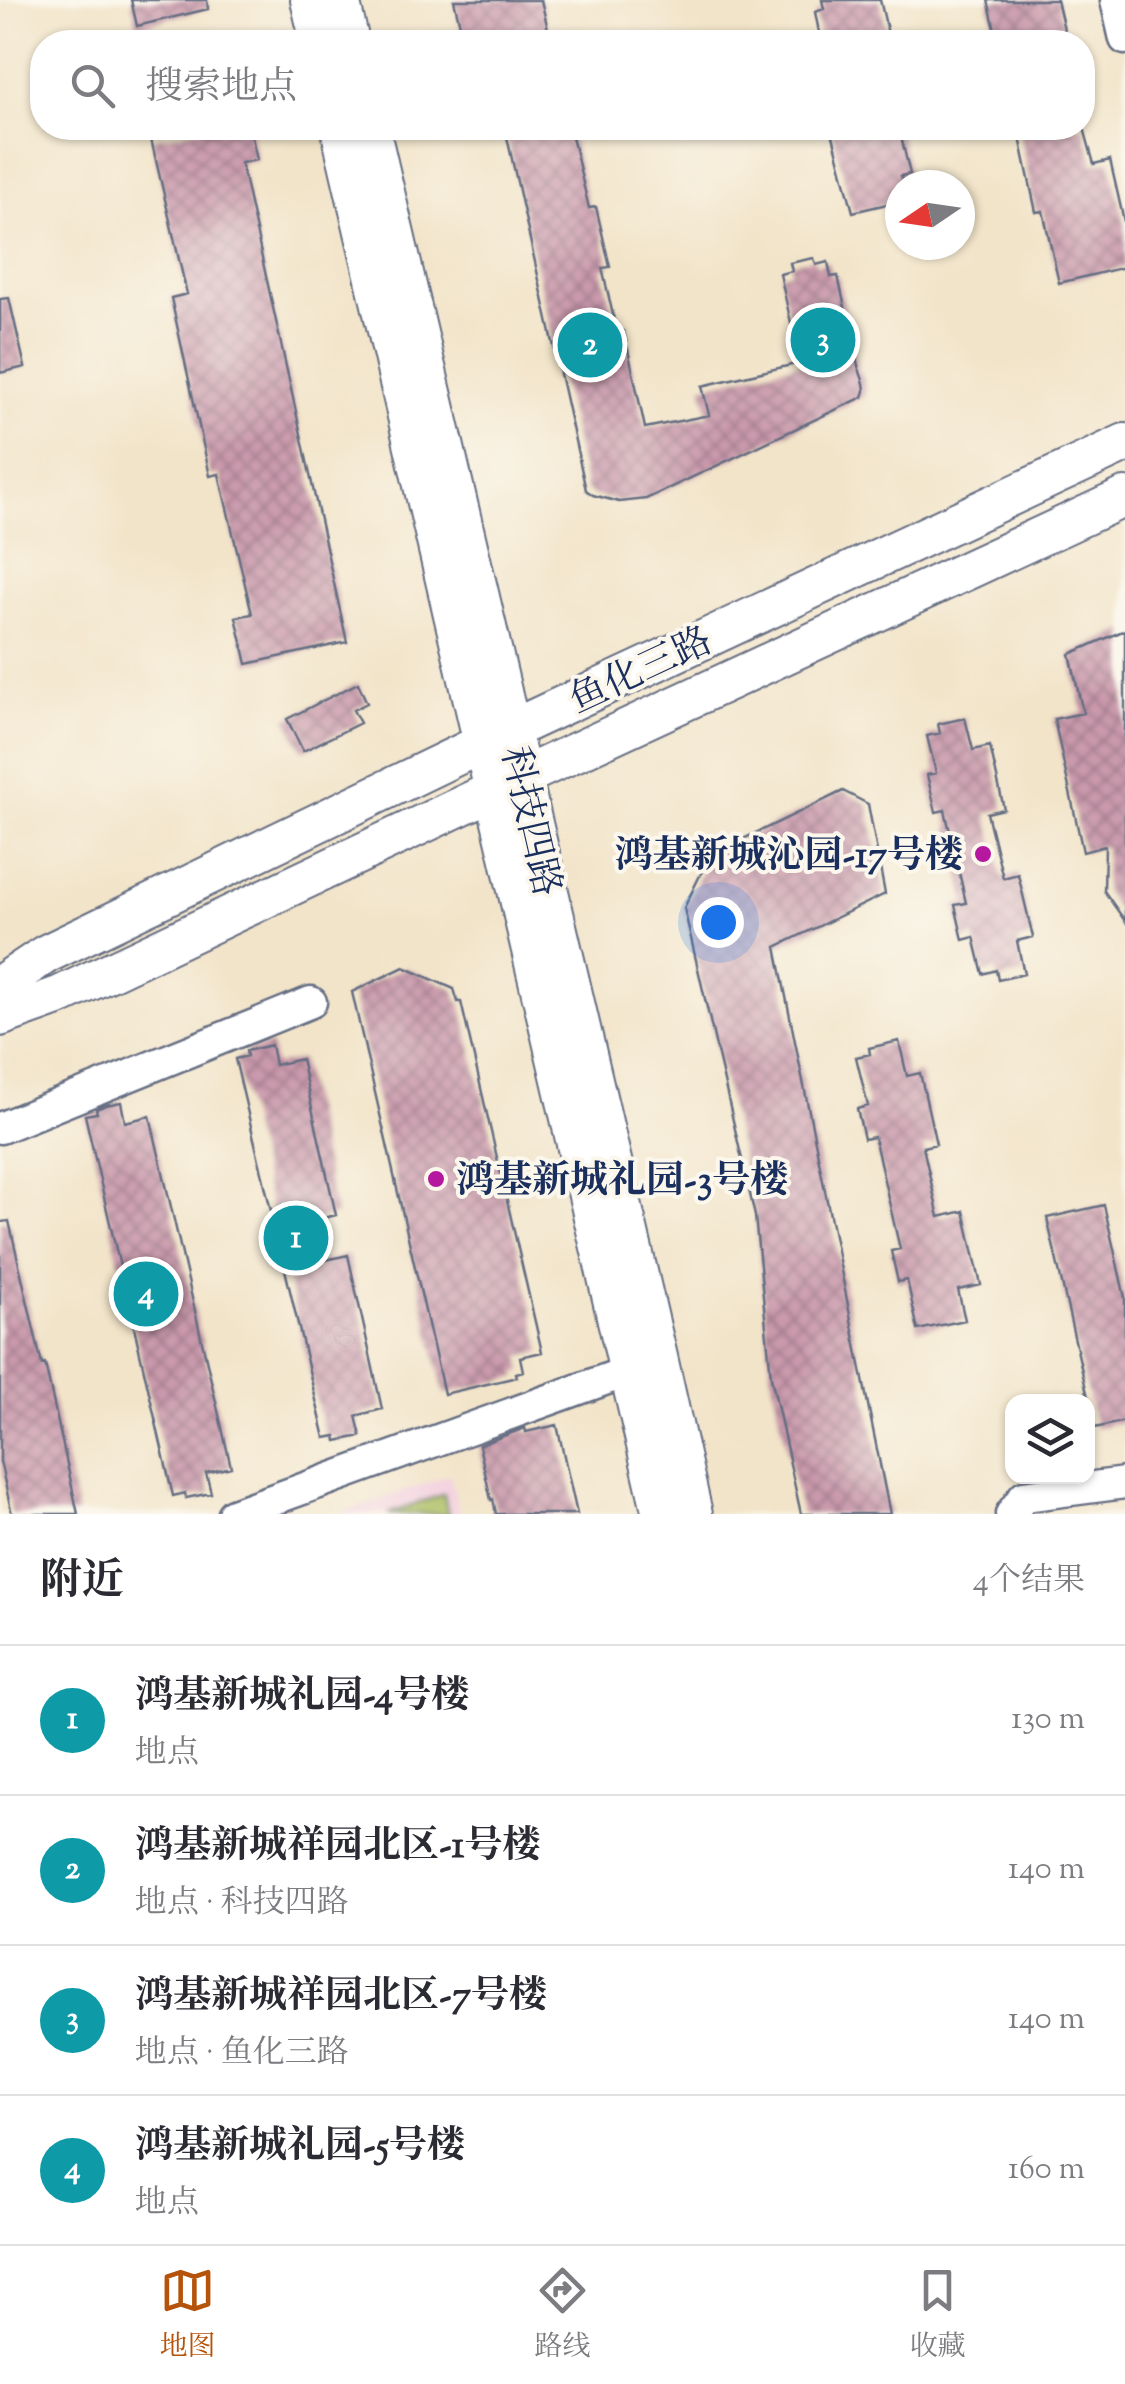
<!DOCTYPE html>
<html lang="zh">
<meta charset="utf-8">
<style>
:root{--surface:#fff;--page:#f2f2f3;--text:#2b2b33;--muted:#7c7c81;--line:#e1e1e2;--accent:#b45309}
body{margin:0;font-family:"Sorts Mill Goudy","Noto Serif SC",serif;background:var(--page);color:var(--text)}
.controls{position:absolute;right:30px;bottom:30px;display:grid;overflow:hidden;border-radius:20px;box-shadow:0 2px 8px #0004}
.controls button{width:90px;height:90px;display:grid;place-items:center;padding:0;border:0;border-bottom:2px solid var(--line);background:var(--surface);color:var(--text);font:50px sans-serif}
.compass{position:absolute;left:885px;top:170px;width:90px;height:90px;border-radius:50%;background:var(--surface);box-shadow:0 2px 8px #0004;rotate:257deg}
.you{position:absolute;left:718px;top:922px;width:35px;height:35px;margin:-25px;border:8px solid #fff;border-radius:50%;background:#1a73e8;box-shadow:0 0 0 15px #1a73e833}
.badge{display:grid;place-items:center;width:65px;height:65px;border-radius:50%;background:var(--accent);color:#fff;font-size:32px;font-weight:700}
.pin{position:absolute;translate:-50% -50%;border:5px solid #fff;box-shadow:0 2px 10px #0006}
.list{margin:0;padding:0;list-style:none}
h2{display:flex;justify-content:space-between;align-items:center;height:130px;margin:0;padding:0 40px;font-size:42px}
h2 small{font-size:32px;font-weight:400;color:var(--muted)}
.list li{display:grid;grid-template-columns:65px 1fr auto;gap:30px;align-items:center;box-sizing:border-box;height:150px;padding:0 40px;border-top:2px solid var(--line)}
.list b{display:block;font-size:38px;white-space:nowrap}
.list p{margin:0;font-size:32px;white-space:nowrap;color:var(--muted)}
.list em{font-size:32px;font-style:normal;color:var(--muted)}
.icon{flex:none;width:55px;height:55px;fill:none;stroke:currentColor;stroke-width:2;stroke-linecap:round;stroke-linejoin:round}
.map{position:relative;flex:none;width:1125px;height:1514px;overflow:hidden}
.search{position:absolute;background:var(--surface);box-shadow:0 2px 8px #0004;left:30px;right:30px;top:30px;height:110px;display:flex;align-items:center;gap:25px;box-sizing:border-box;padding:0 35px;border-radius:40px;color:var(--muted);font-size:38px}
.sheet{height:730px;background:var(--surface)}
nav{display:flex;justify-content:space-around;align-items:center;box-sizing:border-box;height:140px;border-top:2px solid var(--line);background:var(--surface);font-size:28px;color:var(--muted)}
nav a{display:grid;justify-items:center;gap:5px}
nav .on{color:var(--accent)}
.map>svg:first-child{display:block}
</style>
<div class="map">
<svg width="1125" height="1514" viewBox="0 0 1125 1514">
<defs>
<pattern id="building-cross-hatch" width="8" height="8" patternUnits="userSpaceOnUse" patternTransform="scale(2.5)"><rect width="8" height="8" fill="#ca9aac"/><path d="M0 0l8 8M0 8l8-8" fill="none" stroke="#a37e8f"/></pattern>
</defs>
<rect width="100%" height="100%" fill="#fbf7ec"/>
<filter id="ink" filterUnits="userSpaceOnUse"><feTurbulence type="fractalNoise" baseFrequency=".01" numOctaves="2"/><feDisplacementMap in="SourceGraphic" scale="20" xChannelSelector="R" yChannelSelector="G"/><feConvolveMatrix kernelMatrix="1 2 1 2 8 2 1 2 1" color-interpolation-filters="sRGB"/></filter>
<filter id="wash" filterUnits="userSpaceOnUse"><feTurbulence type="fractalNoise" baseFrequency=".0048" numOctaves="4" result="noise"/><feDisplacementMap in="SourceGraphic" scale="40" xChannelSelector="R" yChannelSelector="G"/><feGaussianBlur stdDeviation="2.25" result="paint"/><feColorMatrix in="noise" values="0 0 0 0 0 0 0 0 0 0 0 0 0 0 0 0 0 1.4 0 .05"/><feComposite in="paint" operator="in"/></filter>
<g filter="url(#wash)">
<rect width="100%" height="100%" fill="#f2e4c9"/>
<path fill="#f3cfdf" d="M450,1475l9,39h-120z"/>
<path fill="#abbd61" stroke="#637660" stroke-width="2.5" d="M444,1494l4,20h-60z"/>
<g id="blocks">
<path fill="url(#building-cross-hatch)" d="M131,0h76l1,9 -71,17z
M454,0h87l10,42h-87z
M822,0h58l10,42h-69l-6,-30 9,-3z
M988,0h69l10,42h-69z
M206,128h44l7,32 -16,3 106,479 -100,22 -11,-47 16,-3 -33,-140 -9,2 -39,-178 16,-4 -36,-155z
M505,128h65l19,80 7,-1 14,60 -8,1 15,64 7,-1 21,97 64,-13 -7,-29 98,-23 -20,-89 12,-3 -2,-8 24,-5 2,7 12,-3 3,15 7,-1 20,90 6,17 1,8 -2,6 -217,102 -27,3 -26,-7 -7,-5z
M831,128h68l11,46 -9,2 3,9h-4v16l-47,11z
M1018,128h66l10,36 16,-4 15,66v41l-66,16 -16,-72 -7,1z
M9,298l16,69 -25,6v-74z
M1125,630v291l-21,-30 1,-45 -22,6 -29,-133 29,-6 -13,-59z
M358,683l9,20 -14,7 7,13 -57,28 -16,-32z
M965,718l8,32 17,-4 14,63 -17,4 16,65 15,-4 15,63 -16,4 7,33 -26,6 -2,-10 -13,4 -9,-37 -11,3 -8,-35 11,-2 -21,-93 -9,2 -9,-37 9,-2 -9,-37 13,-3 -2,-9z
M843,791l25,13 17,90 -109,53 114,567h-89l-30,-137 -16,-161 -71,-308 26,-53z
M404,967l50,22 4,13h3l81,350 -22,5 3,14 -7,2 1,4 -73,17 -92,-402z
M899,1041l8,35 13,-3 16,71 -13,3 16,70 25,-6 17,74 -23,5 7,30 -47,10 -11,-50 -9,2 -7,-31 9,-2 -26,-112 -10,2 -7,-30 11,-3 -12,-49 14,-3 -1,-6z
M271,1045l4,20 26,-6 35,156 -25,6 10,40 27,-6 34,154 -26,7 5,20 -24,5 -1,-5 -11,2 -90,-379 12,-3 -1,-5z
M121,1102l4,20 25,-6 81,351 -25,6 5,20 -25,5 -1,-5 -12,3 -88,-381 12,-2 -1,-4 10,-4z
M1104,1205l21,93v123l-30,7 -48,-210z
M9,1221l33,144 3,-1 33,150h-66l-12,-53v-239z
M557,1425l20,89h-81l-3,-15 -2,1 -12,-55 46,-17 1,4z"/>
</g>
</g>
<g filter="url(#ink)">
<use href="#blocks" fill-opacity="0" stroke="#666e83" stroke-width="2.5"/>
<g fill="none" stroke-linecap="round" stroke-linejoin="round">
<defs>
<path id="minor" d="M1116,0l9,39
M0,1128l311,-126
M233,1514l396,-143
M1011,1514l13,-18 101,-13"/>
<path id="tertiary" d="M310,0l10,42
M340,0l10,42
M340,128l322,1386
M370,128l288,1229 35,157
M0,985l46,-31 464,-224 615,-287
M0,1017l61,-22 461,-218 603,-280"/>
</defs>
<use href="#minor" stroke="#666e83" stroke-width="35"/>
<use href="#tertiary" stroke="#666e83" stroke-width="42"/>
<use href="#minor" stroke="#fff" stroke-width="30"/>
<use href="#tertiary" stroke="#fff" stroke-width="38"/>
</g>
</g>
<g fill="#b5179e" stroke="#fbf7ec" stroke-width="4">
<circle cx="983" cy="854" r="10"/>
<circle cx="436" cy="1179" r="10"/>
</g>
<g text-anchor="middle" stroke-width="8" stroke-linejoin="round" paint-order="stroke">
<g font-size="38" fill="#1b2f5e" stroke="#fbf7ec">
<text transform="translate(640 669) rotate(-25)" y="13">鱼化三路</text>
<text transform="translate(532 821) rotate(77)" y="13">科技四路</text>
</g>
<g font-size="38" font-weight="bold" fill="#1b2f5e" stroke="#fbf7ec" text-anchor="end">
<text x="963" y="867">鸿基新城沁园-17号楼</text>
<text x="456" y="1192" text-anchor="start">鸿基新城礼园-3号楼</text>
</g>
</g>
</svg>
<div class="controls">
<button><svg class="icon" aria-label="layers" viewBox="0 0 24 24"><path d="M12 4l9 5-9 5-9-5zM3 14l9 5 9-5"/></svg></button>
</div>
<svg class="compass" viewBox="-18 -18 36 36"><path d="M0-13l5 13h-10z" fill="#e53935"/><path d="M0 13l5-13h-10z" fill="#7c7c81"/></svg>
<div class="you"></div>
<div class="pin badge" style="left:296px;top:1238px;background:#0f9aa8">1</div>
<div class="pin badge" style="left:590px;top:345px;background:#0f9aa8">2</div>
<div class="pin badge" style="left:823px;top:340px;background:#0f9aa8">3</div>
<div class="pin badge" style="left:146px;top:1294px;background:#0f9aa8">4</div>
<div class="search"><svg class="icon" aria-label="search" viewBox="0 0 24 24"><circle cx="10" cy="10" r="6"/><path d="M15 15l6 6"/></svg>搜索地点</div>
</div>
<section class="sheet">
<h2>附近<small>4个结果</small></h2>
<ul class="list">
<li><span class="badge" style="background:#0f9aa8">1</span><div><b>鸿基新城礼园-4号楼</b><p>地点</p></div><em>130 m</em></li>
<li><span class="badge" style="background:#0f9aa8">2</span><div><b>鸿基新城祥园北区-1号楼</b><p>地点 · 科技四路</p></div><em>140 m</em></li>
<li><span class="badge" style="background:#0f9aa8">3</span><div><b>鸿基新城祥园北区-7号楼</b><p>地点 · 鱼化三路</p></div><em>140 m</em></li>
<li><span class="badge" style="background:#0f9aa8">4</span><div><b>鸿基新城礼园-5号楼</b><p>地点</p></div><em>160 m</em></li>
</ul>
</section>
<nav>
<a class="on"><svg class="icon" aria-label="map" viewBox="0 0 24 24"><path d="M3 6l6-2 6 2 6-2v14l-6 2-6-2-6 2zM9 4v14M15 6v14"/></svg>地图</a>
<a><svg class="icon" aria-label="directions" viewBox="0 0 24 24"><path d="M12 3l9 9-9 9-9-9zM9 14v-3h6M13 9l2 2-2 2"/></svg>路线</a>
<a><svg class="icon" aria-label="saved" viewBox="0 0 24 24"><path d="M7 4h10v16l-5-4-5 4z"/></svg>收藏</a>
</nav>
